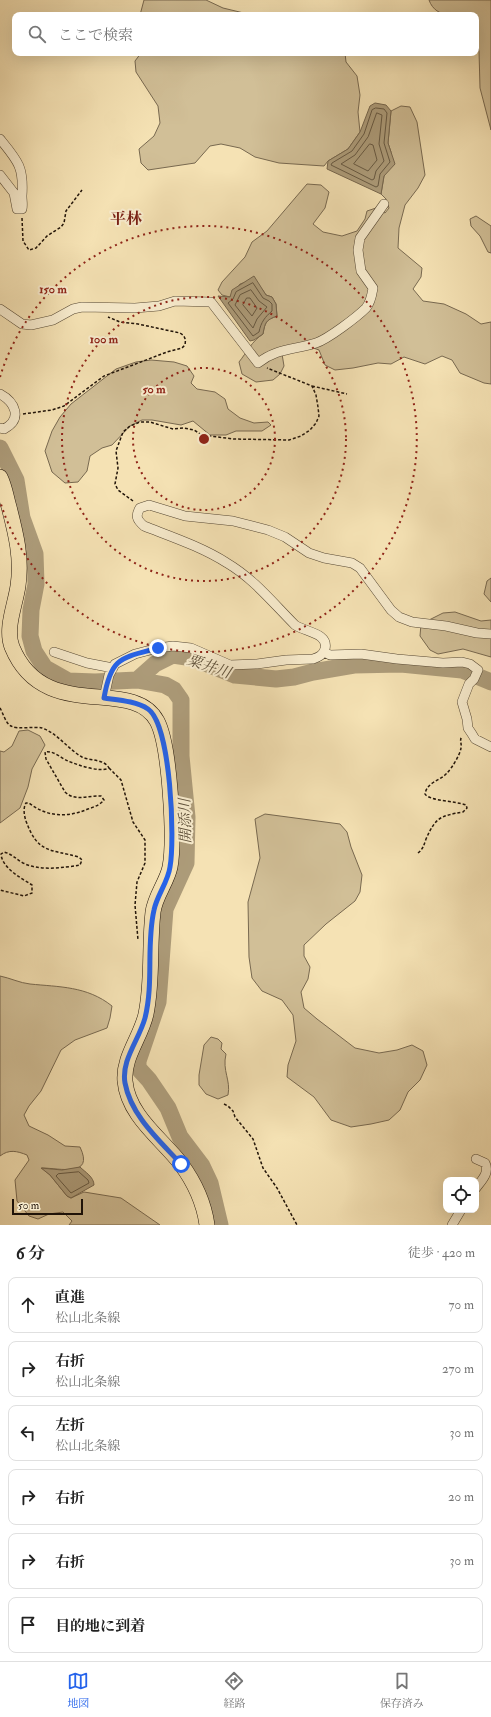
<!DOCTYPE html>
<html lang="ja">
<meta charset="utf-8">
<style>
:root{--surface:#fff;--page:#f2f2f2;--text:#222;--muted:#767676;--line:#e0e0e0;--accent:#2563eb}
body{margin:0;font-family:"IM FELL Double Pica","Noto Serif JP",serif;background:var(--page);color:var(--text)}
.controls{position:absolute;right:12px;bottom:12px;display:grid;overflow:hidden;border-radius:8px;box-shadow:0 4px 16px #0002}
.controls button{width:36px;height:36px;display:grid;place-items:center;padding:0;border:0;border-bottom:1px solid var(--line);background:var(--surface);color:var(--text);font:20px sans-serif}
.scale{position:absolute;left:12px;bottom:10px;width:71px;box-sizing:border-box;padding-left:4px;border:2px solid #201308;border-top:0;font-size:11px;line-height:14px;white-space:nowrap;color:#201308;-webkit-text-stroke:3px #f8ecce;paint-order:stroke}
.stop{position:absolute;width:12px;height:12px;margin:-9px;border:3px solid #2563eb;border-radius:50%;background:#fff}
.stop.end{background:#2563eb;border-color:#fff;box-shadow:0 1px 4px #0008}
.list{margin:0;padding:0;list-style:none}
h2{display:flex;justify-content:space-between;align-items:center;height:52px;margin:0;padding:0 16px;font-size:17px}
h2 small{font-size:13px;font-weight:400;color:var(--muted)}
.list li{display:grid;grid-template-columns:26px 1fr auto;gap:12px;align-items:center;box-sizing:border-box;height:56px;margin:0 8px 8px;padding:0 8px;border:1px solid var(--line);border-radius:8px}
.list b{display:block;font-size:15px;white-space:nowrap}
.list p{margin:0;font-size:13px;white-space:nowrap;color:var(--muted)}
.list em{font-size:13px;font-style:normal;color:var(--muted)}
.icon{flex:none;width:22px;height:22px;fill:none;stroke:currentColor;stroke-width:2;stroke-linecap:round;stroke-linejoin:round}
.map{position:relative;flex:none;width:491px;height:1225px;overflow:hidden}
.search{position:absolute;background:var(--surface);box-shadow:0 4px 16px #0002;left:12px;right:12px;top:12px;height:44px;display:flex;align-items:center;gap:10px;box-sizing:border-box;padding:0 14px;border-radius:8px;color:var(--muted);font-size:15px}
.sheet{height:436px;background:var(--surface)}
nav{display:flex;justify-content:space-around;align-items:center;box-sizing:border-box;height:56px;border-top:1px solid var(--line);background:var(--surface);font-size:11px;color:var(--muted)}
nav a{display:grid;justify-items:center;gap:2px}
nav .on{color:var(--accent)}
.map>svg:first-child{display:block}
</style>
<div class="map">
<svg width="491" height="1225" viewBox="0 0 491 1225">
<rect width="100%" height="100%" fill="#f5e2b4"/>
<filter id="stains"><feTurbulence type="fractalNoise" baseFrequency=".005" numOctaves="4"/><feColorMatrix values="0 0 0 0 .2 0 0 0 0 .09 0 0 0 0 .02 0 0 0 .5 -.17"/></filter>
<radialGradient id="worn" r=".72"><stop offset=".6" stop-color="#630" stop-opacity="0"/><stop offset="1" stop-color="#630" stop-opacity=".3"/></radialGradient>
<path fill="#d1bf97" stroke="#786950" d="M144,0h62l17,8 29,7h-112z
M429,0h62v130l-11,-42 -1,-37 -3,-10v-26c-17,0 -40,5 -47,-15z
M141,53h204l1,9 11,14 3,19 -2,17 2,20 -12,17 -20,12 -4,5 -45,-3 -24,-6 -15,-9 -19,-4 -11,2 -15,17 -47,7 -7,-7 -2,-14 15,-13 6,-13 -2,-17 -22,-34 -1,-11z
M401,106l9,1 7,15 8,53 -7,13 -13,17 -6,23 -1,20 24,20 -1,9 -8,12 10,12 21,3 22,10 15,10 10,-2v62l-7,-1 -24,-10 -8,-13 -10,-4 -17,8 -21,-7 -13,7 -13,-1 -25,5 -18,2 -10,-5 -6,-15 -17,-6 -20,10 2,12 -4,8 -7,6 -17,2 -14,-8 -3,-12c8,-10 13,-21 24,-28 2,-12 3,-14 14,-18l-1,-12 -4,-7 -6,-2 -4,-6 -13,-8 -9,3 -10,13 -8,-2 -4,-5 4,-8 23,-25 7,-15 15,-11 40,-47 14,1 8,7 -4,16 -12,16 10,8 19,4 15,-5 8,-12 2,-8 9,-3 9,5 4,-5 -3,-9 -5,-5 3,-18 7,-24 -3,-9 3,-32z
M476,216l15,10v27l-3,-1 -8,-16 -9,-10 -1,-7z
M151,360l23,2 13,4 7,10 -3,7 6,6 18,3 10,7 3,10 12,9 14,5 14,-1 3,3 -9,6h-26l-10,4h-16l-17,-14 -12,4 -29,-5h-10l-12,6 -18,19 -10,3 -12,8 -3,15 -9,11 -13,1 -13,-11 -7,-21 7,-20 8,-14 11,-13 45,-35 20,-7z
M491,578v24l-7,-8 3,-13z
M455,612l26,9 10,-1v37l-28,-8 -25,5 -8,-4 -10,-14 1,-12 22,-11z
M28,730l12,6 5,9 -13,24 -4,18 -8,21 -20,15v-72l4,1 8,-6 7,-15z
M265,814l75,10 7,8 4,15 11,28 -2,17 -5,9 -29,23 -22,21v11l6,11 -2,12 -7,13 3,16 13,11 38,29 24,5 18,-3 15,-5 11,6 4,14 -7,15 -12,12 -8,18 -11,10 -18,4 -20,3 -20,-7 -17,-23 -27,-20 1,-12 8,-24 -3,-26 -11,-15 -20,-9 -10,-13 -3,-21 -1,-55 12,-44 -5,-39z
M0,976c10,2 20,7 30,8 29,3 57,2 82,22l-2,12 -3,10 -32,12 -14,10 -20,41 -12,15 -5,9 5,11 19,9 17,11 15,1c15,31 -21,21 -38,21l8,7 17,21 4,2 13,-6 37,6 39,27h-91l3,-4 -9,-9 -14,2 -11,5 -9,-3 -12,-15 -2,-21 14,-20 -2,-5c-10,-4 -18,-6 -27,1z
M211,1037l7,2 4,4 -1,6 5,5c-4,17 5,26 2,41l-10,4 -12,-5 -7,-9v-10l5,-30z"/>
<path fill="#ad9c7a" stroke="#75654c" d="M375,103l11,2 5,6 -3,32 7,21 -11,12 -3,18 -54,-25 1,-8 20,-12 12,-17 10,-26z
M254,276l12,19 6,2 4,7 1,12c-11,4 -12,6 -14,18l-9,6 -4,1 -32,-45 12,1 2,-7z
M80,1167c5,5 14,10 14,18l-23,13 -4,-2 -17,-21 -9,-7 21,2z"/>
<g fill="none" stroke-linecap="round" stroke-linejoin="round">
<path stroke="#665841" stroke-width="1" d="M376,108l8,1 3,4 -3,30 6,19 -10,12 -2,12 -2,1 -45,-22 1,-2 20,-12 12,-17 8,-24z
M377,113l5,2 -3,29 5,17 -8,10 -2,8 -2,1 -31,-16 14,-9 13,-18z
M370,144l3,1 4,15 -9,11 -14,-7z
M253,283l10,15 6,3 3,3v7c-7,6 -11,11 -13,21l-6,4 -25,-33 5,-4 3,-7z
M251,290l8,11 8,6 -10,12 -4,9 -18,-23 5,-10z
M247,298h3l7,10 -5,8 -9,-11z
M79,1172l9,8 1,3 -18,10 -15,-17 2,-2z"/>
<path stroke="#ad9c7a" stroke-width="17" d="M0,448l16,32 6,38 13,36 1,30 -5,26 -1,26 4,15 11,17 23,13 27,1 42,-2 18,-16 18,-9 20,3 42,17 41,4 18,-2 19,-5 41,-7 47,-1 61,6 29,12
M137,680l28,5 9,5 7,10v56l6,61 -1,46 -21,46 -7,93 -20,59v7l11,12 19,28 12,29 22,29 8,17 10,42"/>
<defs>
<path id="minor" d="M0,139c18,22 24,28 22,57 0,5 1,9 0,13h-5l-3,-16 -14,-18
M0,309l22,15 9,1 22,-5 20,-11 9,-2 53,1 24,-2 16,-5 36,1 47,61c19,-15 36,-13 58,-20 12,-4 41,-26 50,-35 5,-6 6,-14 7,-20l-12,-17 -3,-21 2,-12 24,-34
M0,394c15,8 23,25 4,35l-4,-1
M54,652l33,11 26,5
M324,652l6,3 31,-1 36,5 46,4 19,-1 8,2 8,6 -4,9 -5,5 -7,18 5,17 1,9 4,6 3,5 16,8
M104,698l5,-23 6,-11 20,-10 23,-6 15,-2 18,2 39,17 27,-1 29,-4 27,-1c6,-2 10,-4 12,-10 4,-16 -20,-17 -30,-24 -22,-22 -41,-46 -68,-62 -25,-16 -55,-26 -83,-37 -7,-6 -9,-10 -4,-18l9,-3 36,11 48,5 35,9 17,7 24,16 15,5 28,5 8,5 31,42 8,7 13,5 34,4 31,7 14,1
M476,1188c5,-7 14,-15 9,-25l-9,-4
M452,1225l9,-15"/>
<path id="primary" d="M0,477c5,10 6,20 9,30 7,27 13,51 9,79 -3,20 -13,42 -6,61 32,78 120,28 145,74 13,24 18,119 13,146 -3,15 -15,29 -17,45 -4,34 0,68 -7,102 -5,23 -23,43 -21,67 3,35 37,58 56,83 14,19 23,39 26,61"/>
</defs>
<use href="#minor" stroke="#554733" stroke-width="10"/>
<use href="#primary" stroke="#201308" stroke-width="16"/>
<path stroke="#201308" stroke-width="1.5" stroke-dasharray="3 2" stroke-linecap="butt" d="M22,218l1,23 6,9 7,-2 11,-12 14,-9 3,-4 2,-12 16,-21
M312,386l35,8
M23,414l29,-4 12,-4 40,-30 63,-24 15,-4 3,-3c1,-6 0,-9 -5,-12l-42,-9 -18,-2 -12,-5
M133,501l-15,-11 -3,-6 3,-16 -2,-17 7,-19 7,-6 10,-4h10l23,7 11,-1 10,2 8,5 32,4 55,1 12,-4 9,-6 6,-7 3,-7 -1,-9 -2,-12 -4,-9 -45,-18
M0,708c3,5 6,16 11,18 7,4 22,0 31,2 15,5 26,21 40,29 9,4 22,2 27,11 -9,5 -31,-3 -41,-7 -7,-3 -15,-11 -23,-9l1,7 19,33c10,10 24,3 36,4l3,4c-4,5 -10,7 -16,9 -21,9 -41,8 -59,-6h-3c-3,5 -2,12 0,18 12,33 24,28 53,36l3,3 -2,5c-17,3 -41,6 -57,-2 -7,-4 -11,-9 -19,-11l-3,2c1,14 20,24 31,31v8l-8,3 -24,-6
M109,768l12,12 12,42 12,18v23l-8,19 -2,23 3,35
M418,853c5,-4 6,-8 8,-14 10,-22 14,-23 37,-27l4,-4 -1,-3c-10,-4 -37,-4 -41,-11 2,-12 15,-13 22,-21 5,-5 13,-18 14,-25 1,-5 -2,-7 1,-12
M224,1104l4,2 5,5 2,6 18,22 10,29 14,20 20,37"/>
<use href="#minor" stroke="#f8ecce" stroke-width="9"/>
<use href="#primary" stroke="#f5e2b4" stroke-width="15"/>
</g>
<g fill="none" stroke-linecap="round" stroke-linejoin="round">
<path stroke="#2563eb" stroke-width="5" d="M158,648c-37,10 -47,9 -54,50 14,2 32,3 44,11 23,16 27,131 22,158 -2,15 -13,28 -16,43 -8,35 0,72 -9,108 -6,22 -24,42 -20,65 6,33 35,58 56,81"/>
</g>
<g fill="none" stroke="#8f2418" stroke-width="2" stroke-dasharray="2 4">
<circle cx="204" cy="439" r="71"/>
<circle cx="204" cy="439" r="142"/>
<path d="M0 377A213 213 0 1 1 0 501"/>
</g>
<g text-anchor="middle" stroke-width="4" stroke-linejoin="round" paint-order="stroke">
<g font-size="15" font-style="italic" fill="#5f513b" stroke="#f8ecce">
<text transform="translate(209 666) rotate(19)" y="5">粟井川</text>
<text transform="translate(185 821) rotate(-91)" y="5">開添川</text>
</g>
<g font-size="16" font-weight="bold" fill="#7a1f14" stroke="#f8ecce">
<text x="126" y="224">平林</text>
</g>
</g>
<circle cx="204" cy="439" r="6" fill="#8f2418" stroke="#f8ecce" stroke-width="2"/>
<g font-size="12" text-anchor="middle" font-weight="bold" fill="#8f2418" stroke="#f8ecce" stroke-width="4" stroke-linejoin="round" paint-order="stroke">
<text x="53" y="293">150 m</text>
<text x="104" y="343">100 m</text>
<text x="154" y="393">50 m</text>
</g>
<rect width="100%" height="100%" filter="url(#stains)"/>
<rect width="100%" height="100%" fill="url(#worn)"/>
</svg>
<div class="controls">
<button><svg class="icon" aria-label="locate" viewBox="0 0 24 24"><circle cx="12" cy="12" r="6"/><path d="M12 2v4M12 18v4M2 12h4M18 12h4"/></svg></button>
</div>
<div class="scale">50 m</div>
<div class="stop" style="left:181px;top:1164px"></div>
<div class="stop end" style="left:158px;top:648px"></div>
<div class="search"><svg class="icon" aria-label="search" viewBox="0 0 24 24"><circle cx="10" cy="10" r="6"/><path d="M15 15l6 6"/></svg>ここで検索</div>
</div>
<section class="sheet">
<h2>6 分<small>徒歩 · 420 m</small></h2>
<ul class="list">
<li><svg class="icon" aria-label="ahead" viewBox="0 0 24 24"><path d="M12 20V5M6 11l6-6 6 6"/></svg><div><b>直進</b><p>松山北条線</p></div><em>70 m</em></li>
<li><svg class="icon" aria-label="right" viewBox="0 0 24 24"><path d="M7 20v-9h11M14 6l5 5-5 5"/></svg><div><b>右折</b><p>松山北条線</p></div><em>270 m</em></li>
<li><svg class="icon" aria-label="left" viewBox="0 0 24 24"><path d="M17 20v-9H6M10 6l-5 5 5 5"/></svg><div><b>左折</b><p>松山北条線</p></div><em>30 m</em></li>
<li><svg class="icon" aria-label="right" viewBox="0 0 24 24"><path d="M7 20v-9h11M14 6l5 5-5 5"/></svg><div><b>右折</b></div><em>20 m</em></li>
<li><svg class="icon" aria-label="right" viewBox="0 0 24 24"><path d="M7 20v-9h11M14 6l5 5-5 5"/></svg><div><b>右折</b></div><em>30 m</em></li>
<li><svg class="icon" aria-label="arrive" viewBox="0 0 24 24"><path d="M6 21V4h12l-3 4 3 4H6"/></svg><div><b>目的地に到着</b></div></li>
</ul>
</section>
<nav>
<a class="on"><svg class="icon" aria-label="map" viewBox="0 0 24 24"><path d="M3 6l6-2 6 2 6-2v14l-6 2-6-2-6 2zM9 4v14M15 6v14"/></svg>地図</a>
<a><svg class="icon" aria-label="directions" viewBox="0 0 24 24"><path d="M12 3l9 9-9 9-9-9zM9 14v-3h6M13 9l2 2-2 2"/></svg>経路</a>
<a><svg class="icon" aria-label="saved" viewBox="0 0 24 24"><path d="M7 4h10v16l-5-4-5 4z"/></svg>保存済み</a>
</nav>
